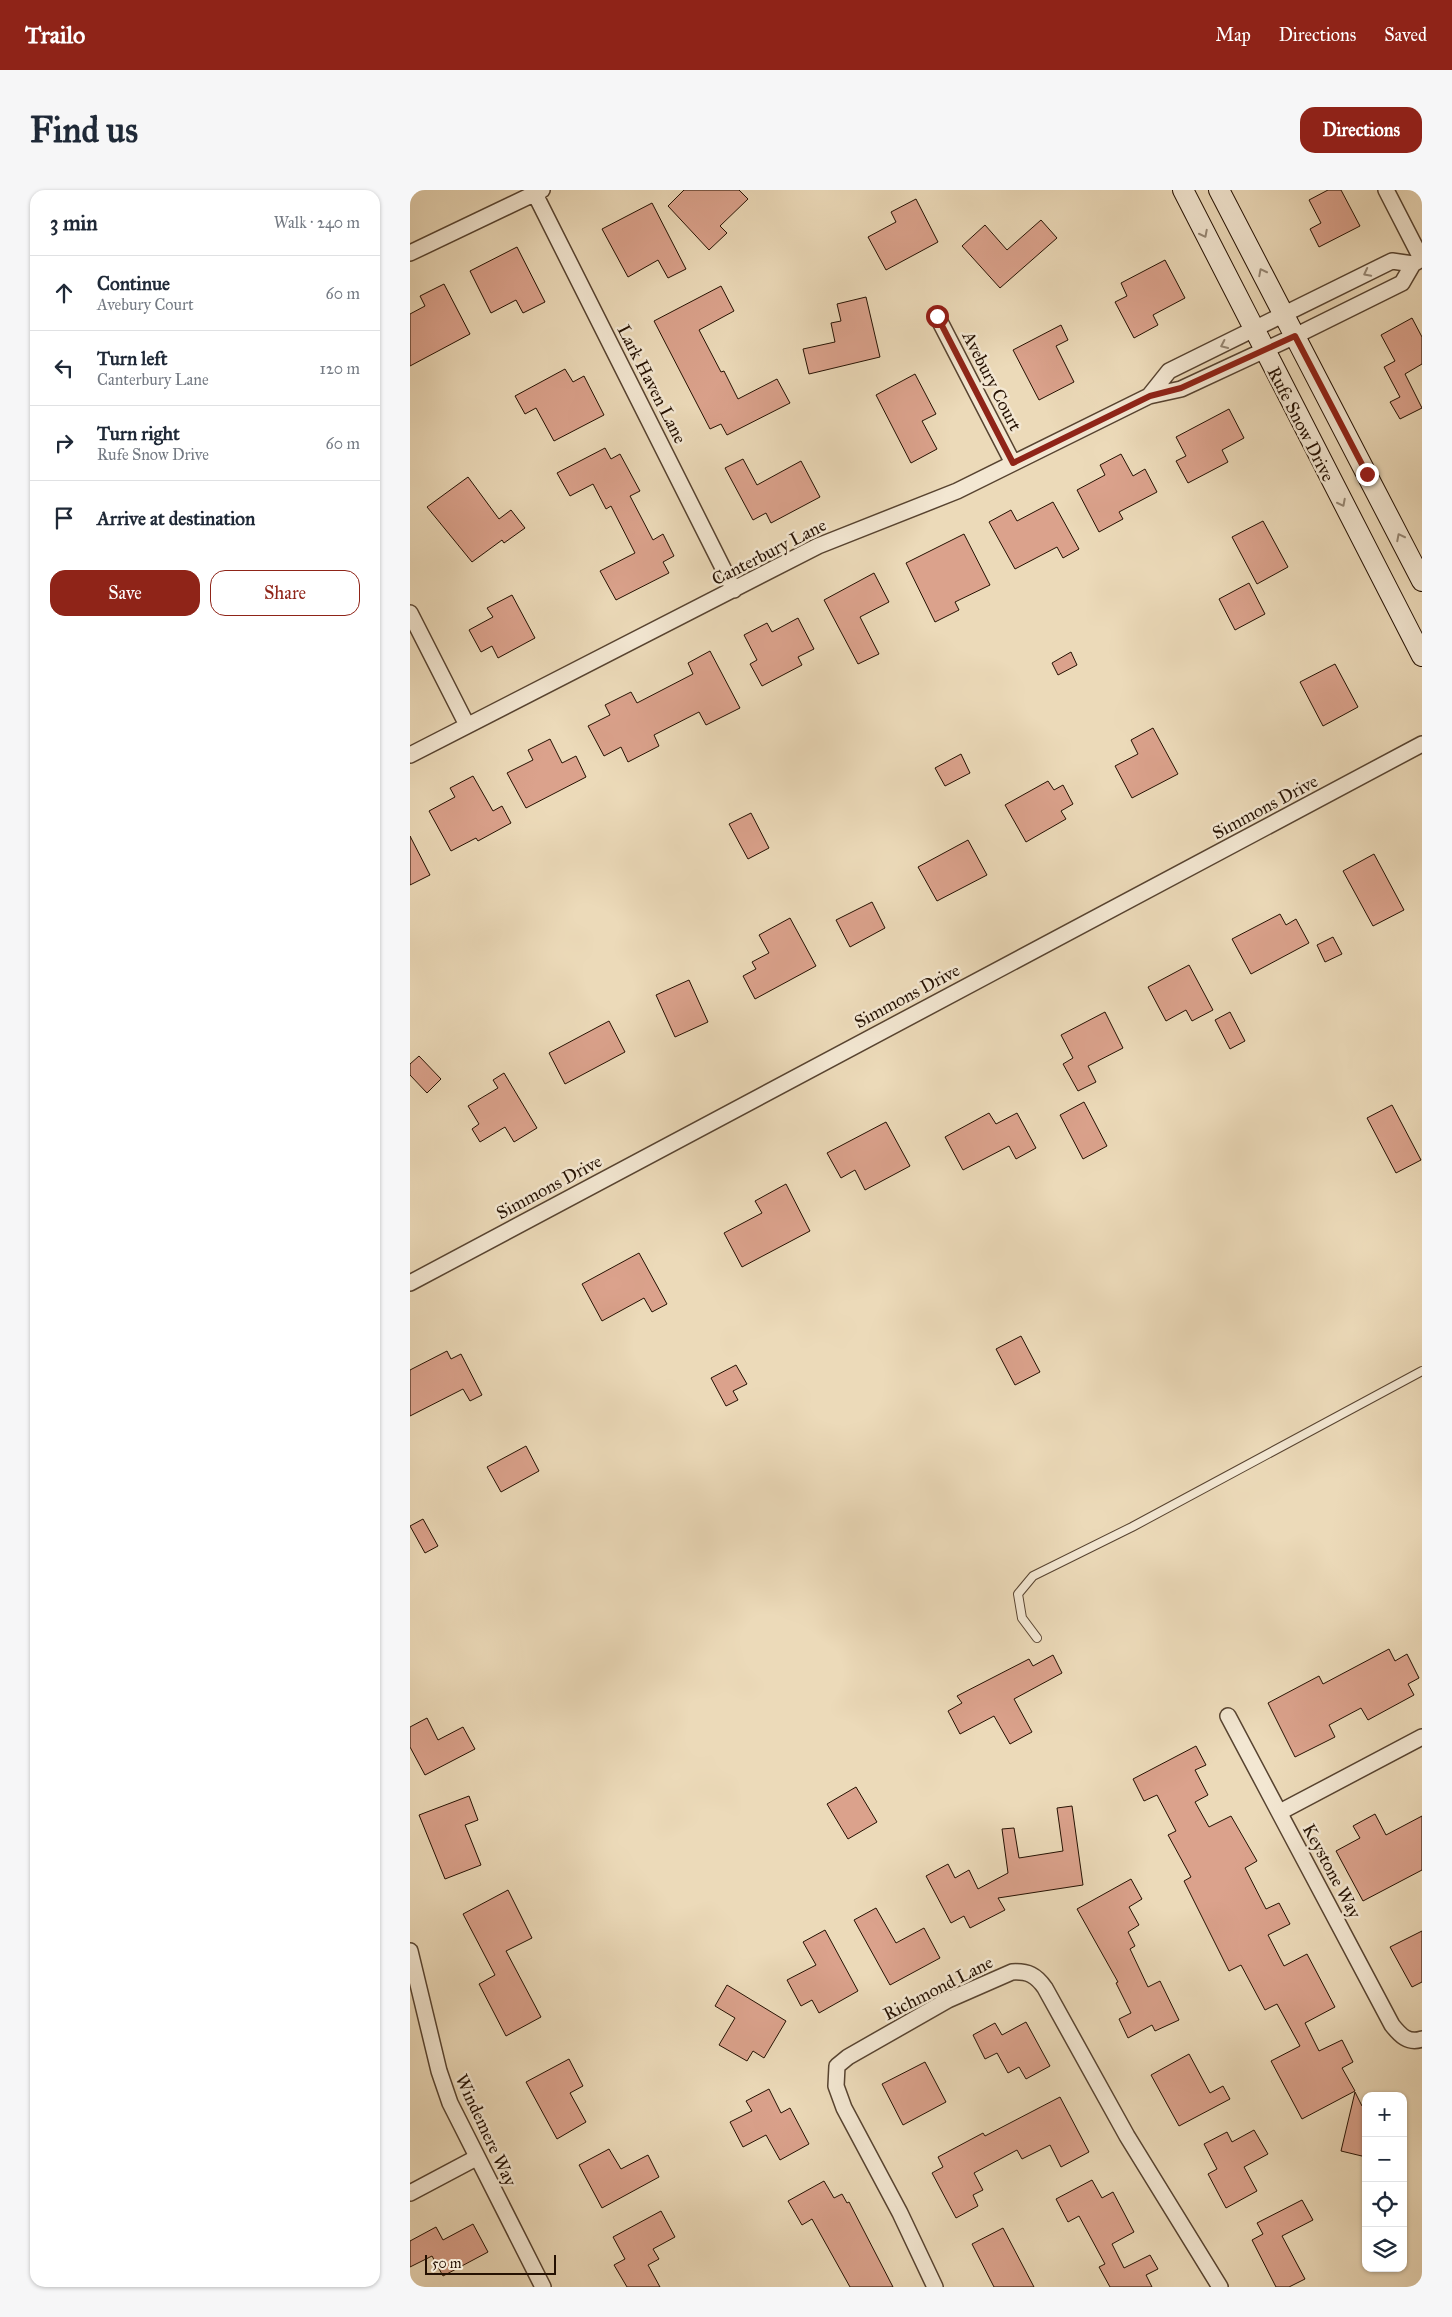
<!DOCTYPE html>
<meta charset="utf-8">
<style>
:root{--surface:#fff;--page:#f6f6f7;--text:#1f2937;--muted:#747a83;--line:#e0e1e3;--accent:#8f2418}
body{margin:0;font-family:"IM FELL Great Primer",serif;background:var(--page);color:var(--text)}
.controls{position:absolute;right:15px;bottom:15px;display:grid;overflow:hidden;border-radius:10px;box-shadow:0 1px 4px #0004}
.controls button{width:45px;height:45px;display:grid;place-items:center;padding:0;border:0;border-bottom:1px solid var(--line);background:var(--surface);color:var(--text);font:25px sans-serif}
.scale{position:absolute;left:15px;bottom:12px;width:131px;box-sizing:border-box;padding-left:5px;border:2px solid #251102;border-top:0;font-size:14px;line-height:18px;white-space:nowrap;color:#251102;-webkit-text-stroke:4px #f3e7d2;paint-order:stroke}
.stop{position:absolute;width:15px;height:15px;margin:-11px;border:4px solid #8f2418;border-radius:50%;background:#fff}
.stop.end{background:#8f2418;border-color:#fff;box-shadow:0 1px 5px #0008}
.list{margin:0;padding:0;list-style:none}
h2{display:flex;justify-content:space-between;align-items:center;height:65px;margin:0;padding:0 20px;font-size:21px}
h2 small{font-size:16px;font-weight:400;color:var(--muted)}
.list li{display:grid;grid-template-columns:32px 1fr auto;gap:15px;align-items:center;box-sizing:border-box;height:75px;padding:0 20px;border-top:1px solid var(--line)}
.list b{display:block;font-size:19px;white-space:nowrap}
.list p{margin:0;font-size:16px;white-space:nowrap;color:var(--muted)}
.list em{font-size:16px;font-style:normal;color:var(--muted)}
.actions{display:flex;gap:10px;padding:15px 20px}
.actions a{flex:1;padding:11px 0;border:1px solid var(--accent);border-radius:15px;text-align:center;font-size:18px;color:var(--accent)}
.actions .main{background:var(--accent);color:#fff}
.icon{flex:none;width:28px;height:28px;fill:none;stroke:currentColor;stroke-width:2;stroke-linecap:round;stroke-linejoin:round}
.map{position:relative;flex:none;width:1012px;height:2097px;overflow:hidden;border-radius:15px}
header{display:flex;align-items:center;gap:30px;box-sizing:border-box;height:70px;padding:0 25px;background:var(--accent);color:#fff}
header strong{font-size:24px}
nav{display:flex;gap:28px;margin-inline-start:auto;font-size:18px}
.intro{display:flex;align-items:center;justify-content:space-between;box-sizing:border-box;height:120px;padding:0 30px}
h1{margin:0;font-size:35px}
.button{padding:12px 22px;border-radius:15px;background:var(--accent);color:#fff;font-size:18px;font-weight:700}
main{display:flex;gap:30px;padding:0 30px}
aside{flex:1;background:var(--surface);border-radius:15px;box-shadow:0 1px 4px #0004}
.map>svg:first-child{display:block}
</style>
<header>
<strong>Trailo</strong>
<nav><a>Map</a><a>Directions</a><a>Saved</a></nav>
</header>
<div class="intro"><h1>Find us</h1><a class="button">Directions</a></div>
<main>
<aside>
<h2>3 min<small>Walk · 240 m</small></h2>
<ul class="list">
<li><svg class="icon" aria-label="ahead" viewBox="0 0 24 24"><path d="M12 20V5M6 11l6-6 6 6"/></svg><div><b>Continue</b><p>Avebury Court</p></div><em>60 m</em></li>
<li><svg class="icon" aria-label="left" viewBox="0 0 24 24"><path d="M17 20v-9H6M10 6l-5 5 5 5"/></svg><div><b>Turn left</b><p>Canterbury Lane</p></div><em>120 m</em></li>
<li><svg class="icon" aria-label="right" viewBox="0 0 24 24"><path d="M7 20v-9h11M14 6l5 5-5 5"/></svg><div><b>Turn right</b><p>Rufe Snow Drive</p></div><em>60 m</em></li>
<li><svg class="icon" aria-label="arrive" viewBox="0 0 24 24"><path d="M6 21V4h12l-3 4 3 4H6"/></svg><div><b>Arrive at destination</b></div></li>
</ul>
<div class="actions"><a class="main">Save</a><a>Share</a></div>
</aside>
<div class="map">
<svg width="1012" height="2097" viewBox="0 0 1012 2097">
<rect width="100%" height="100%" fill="#ecdab9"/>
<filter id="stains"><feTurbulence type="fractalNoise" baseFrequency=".004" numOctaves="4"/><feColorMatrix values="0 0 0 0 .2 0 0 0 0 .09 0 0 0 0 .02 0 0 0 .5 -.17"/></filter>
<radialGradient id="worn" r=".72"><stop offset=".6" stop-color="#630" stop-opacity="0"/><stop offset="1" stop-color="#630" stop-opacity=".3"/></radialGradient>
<path fill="#dba28c" stroke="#251102" d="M274,0h55l9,9 -28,27 7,7 -18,17 -41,-44z
M918,0h13l19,36 -41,21 -9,-18 11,-6 -12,-23z
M506,9l22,43 -52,28 -18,-33 28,-15 -5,-10z
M242,13l34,66 -18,9 -10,-18 -30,17 -26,-48z
M631,30l16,18 -57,50 -38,-42 23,-21 22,25z
M107,57l28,55 -22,11 -7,-13 -25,13 -21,-42z
M755,70l20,38 -32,17 5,10 -24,13 -19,-36 12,-6 -6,-13z
M34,94l26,50 -60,32v-52l15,-8 -5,-10z
M311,96l13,25 -35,19 22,42 3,-1 14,28 39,-20 13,24 -63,32 -6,-11 -11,5 -56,-108z
M456,107l14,60 -71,17 -6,-25 32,-7 -4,-19 10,-2 -4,-17z
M1002,128l10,19v27l-17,10 17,34 -22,11 -10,-17 10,-5 -16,-30 11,-6 -14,-26z
M651,135l7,15 -12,6 18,36 -35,18 -26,-50z
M155,179l8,13 11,-6 20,39 -50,26 -18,-33 -11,6 -10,-18z
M505,184l21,40 -14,7 15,28 -26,14 -35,-68z
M819,219l15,29 -22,12 6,12 -40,21 -12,-22 10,-5 -10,-19z
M195,258l6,11 9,-5 20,37 -10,5 23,44 10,-6 11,22 -11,6 6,11 -53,27 -16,-29 35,-18 -24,-47 -5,3 -13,-25 -23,12 -13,-23z
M711,264l12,22 12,-7 12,23 -38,20 4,7 -24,13 -22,-42 28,-15 -5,-10z
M333,269l14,26 44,-24 19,36 -49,26 -5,-10 -13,7 -28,-52z
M58,287l31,42 12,-9 14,18 -21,15 -2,-3 -30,22 -45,-55z
M643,312l26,47 -16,9 -6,-11 -42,22 -26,-47 22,-12 6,11z
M853,331l25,46 -31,17 -25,-47z
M554,344l26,51 -35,17 4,8 -24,12 -29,-59z
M464,383l15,29 -29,15 19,37 -21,10 -34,-64z
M839,393l16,31 -30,16 -16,-31z
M102,405l23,43 -37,20 -6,-12 -11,6 -12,-22 24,-13 -6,-9z
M388,428l16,31 -16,8 4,8 -40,21 -12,-22 7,-4 -13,-25 23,-12 5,9z
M300,461l30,57 -34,17 -7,-13 -45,23 5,11 -31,16 -7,-15 -17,9 -16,-30 22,-11 -5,-10 26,-13 6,11 56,-29 -5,-11z
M661,462l6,13 -19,10 -6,-12z
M925,474l23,43 -35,19 -23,-44z
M743,538l25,46 -46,24 -17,-32 23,-12 -7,-14z
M140,549l12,24 14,-7 10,21 -60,31 -19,-35 26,-13 -5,-10z
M551,564l9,19 -25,13 -10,-18z
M63,586l20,35 9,-5 9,17 -33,18 -2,-3 -25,13 -22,-40 26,-14 -5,-9z
M638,591l6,9 9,-5 10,19 -12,7 5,8 -40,23 -21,-37z
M341,623l18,35 -21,11 -19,-35z
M0,646l20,39 -20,10z
M558,650l19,35 -50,26 -19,-34z
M964,664l30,56 -31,16 -30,-55z
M462,712l13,26 -35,19 -14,-27z
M870,724l6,11 10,-6 13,24 -58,31 -19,-35z
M380,728l26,48 -61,33 -12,-23 13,-7 -4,-7 17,-9 -10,-18z
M923,747l9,17 -17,8 -8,-17z
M779,775l24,45 -21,11 -6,-11 -20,11 -18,-34z
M279,790l19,42 -33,15 -19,-42z
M695,822l18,36 -35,18 8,16 -18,9 -15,-27 10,-6 -12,-23z
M820,822l15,29 -15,8 -15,-29z
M199,831l16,31 -60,32 -16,-31z
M9,866l22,23 -14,14 -17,-18v-11z
M94,883l33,55 -23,14 -9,-15 -25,15 -8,-13 7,-5 -11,-18 30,-18 -5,-8z
M674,912l23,44 -24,13 -23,-44z
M982,915l29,55 -25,13 -29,-55z
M579,923l7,11 21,-11 19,35 -20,11 -7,-13 -46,24 -18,-33z
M476,932l24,44 -45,24 -10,-20 -14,8 -14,-25z
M376,994l24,47 -68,36 -18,-34 38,-20 -7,-12z
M229,1063l28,51 -15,8 -8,-14 -42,23 -20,-37z
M611,1146l19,36 -25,13 -19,-36z
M37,1161l4,8 10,-5 21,41 -12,6 -7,-12 -53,27v-46z
M326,1175l11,19 -14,7 5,9 -12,6 -15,-28z
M116,1256l13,25 -38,21 -14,-25z
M13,1329l15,27 -13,7 -15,-27z
M979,1459l6,12 12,-7 12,24 -11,6 6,11 -46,25 -7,-12 -32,17 6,12 -40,20 -27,-54 51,-27 4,8z
M643,1465l9,18 -48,26 18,33 -22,12 -16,-28 -34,18 -12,-23 14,-8 -5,-7 72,-37 4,7z
M17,1528l11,22 25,-13 12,22 -50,26 -15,-28v-20z
M786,1556l10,19 -11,5 13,25 -13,7 14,25 22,-11 26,45 -12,7 21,41 13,-6 11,21 -22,11 16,31 23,-12 28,53 -30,16 14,28 23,-11 11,22 -11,6 13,23 -53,28 -31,-58 29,-15 -23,-42 -12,6 -24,-45 -12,6 -45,-90 7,-4 -23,-42 8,-4 -19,-36 -13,6 -11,-22z
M446,1597l21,35 -29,17 -21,-35z
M59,1606l9,24 -13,5 16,40 -36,14 -26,-64z
M662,1616l11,79 -85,13 7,12 -35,18 -6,-12 -13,7 -25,-47 22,-12 7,14 14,-8 9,19 30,-16 -6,-44 12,-1 5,30 44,-7 -6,-43z
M965,1624l11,21 36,-19v54l-59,31 -27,-50 24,-13 -7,-12z
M721,1689l11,20 -13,8 10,18 -11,7 7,14 -5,3 18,38 12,-6 19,39 -24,11 -3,-6 -24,13 -9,-19 12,-6 -15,-30 2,-1 -41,-73z
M98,1700l24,48 -26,13 35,66 -35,19 -27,-52 16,-9 -32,-61z
M466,1718l20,35 28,-15 16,30 -50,27 -36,-65z
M415,1740l33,61 -39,22 -7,-13 -11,6 -14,-26 29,-15 -13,-23z
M1012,1741v51l-10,5 -22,-40z
M317,1795l59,36 -22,37 -11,-7 -6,10 -28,-16 16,-27 -20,-12z
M616,1832l24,44 -24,13 -7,-12 -11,6 -11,-20 -12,6 -12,-24 22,-12 7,12z
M779,1864l21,39 13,-7 7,13 -51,27 -28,-51z
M159,1869l14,27 -13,7 16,29 -29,17 -31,-57z
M515,1872l21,40 -43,23 -21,-41z
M359,1899l12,24 9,-5 19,36 -29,16 -14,-25 -23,12 -13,-25 22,-11 -6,-10z
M945,1902l7,14 4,1v50l-25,-6z
M650,1907l29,55 -28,15 -11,-22 -28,14 -5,-9 -43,23 9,17 -10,5 5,11 -22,12 -24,-45 11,-6 -5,-10 45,-24 2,3z
M844,1940l14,24 -24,13 13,24 -31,17 -18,-34 9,-5 -13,-25 23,-12 5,10z
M199,1959l12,20 27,-14 11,22 -57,31 -23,-43z
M682,1990l10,18 11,-6 21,40 -22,12 12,24 26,-13 8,14 -12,6 6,12h-42l-11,-20 6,-3 -26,-48 -11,6 -12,-23z
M414,1991l10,17 8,-4 5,9 2,-1 44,85h-43l-38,-68 -10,6 -14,-24z
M892,2010l11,20 -31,16 23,43 -16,8h-13l-24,-47 11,-6 -6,-11z
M251,2021l14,26 -22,12 6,10 -11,6 12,22h-33l-13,-22 11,-6 -12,-22z
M63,2034l15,28 -45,24 -11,-20 -22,11v-26l26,-14 7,13z
M593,2038l31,59h-40l-22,-43z"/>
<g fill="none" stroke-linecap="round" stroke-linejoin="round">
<defs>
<path id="lane" d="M627,1448l-15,-20 -4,-24 15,-18 99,-49 290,-156"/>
<path id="street" d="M976,0l36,70
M125,4l199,396
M0,63l132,-63
M527,126l76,147
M739,206l20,-25 223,-110 21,3
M0,423l57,112
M0,565l408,-209 139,-55 192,-95 32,-7 114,-53 107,-53 11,-19 9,-5
M0,1093l1012,-539
M818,1526l164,309c8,10 16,19 30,14
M870,1622l142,-75
M0,1761l29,120 11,32 93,184
M0,2003l66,-35
M525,2097l-35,-74 -56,-105 -8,-22 1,-20 11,-9 100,-57 64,-28c16,-1 24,3 33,16l82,148 93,151"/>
<path id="secondary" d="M773,0l239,466
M809,0l203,391"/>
</defs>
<use href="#lane" stroke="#574330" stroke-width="10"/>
<use href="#street" stroke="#574330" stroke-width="18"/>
<use href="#secondary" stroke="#251102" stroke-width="22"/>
<use href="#lane" stroke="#f3e7d2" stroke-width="8"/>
<use href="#street" stroke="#f3e7d2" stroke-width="15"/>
<use href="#secondary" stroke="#f3e7d2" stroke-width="20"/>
</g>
<defs><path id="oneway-chevron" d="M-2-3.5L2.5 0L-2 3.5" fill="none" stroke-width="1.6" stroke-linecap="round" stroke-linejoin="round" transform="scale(1.25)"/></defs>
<g stroke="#968774">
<use href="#oneway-chevron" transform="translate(794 44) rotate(63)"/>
<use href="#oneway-chevron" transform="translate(852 82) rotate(-117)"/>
<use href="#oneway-chevron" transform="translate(957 83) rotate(153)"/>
<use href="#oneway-chevron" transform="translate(814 155) rotate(155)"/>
<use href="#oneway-chevron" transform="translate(932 313) rotate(63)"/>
<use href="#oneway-chevron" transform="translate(990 347) rotate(-117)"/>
</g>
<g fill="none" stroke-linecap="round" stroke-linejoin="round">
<path stroke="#8f2418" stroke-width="6" d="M527,126l76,147 137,-67 31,-8 114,-52 72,138"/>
</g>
<g text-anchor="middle" stroke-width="5" stroke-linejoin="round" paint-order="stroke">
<g font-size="18" fill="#251102" stroke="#f3e7d2">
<text transform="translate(582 191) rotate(63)" y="6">Avebury Court</text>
<text transform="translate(242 194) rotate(63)" y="6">Lark Haven Lane</text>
<text transform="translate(891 234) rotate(63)" y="6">Rufe Snow Drive</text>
<text transform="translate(359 362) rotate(-27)" y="6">Canterbury Lane</text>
<text transform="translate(855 617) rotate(-28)" y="6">Simmons Drive</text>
<text transform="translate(497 806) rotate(-28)" y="6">Simmons Drive</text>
<text transform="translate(139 997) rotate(-28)" y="6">Simmons Drive</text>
<text transform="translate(922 1681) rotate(62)" y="6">Keystone Way</text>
<text transform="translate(528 1798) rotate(-27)" y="6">Richmond Lane</text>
<text transform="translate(76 1940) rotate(65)" y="6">Windemere Way</text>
</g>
</g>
<rect width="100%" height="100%" filter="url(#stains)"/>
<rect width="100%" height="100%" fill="url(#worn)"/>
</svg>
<div class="controls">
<button>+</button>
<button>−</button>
<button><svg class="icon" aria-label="locate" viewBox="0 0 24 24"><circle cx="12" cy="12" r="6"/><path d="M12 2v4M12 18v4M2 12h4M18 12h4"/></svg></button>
<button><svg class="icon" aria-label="layers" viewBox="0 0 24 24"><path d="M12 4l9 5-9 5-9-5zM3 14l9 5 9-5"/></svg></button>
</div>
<div class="scale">50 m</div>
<div class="stop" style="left:527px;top:126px"></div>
<div class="stop end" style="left:957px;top:284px"></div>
</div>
</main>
